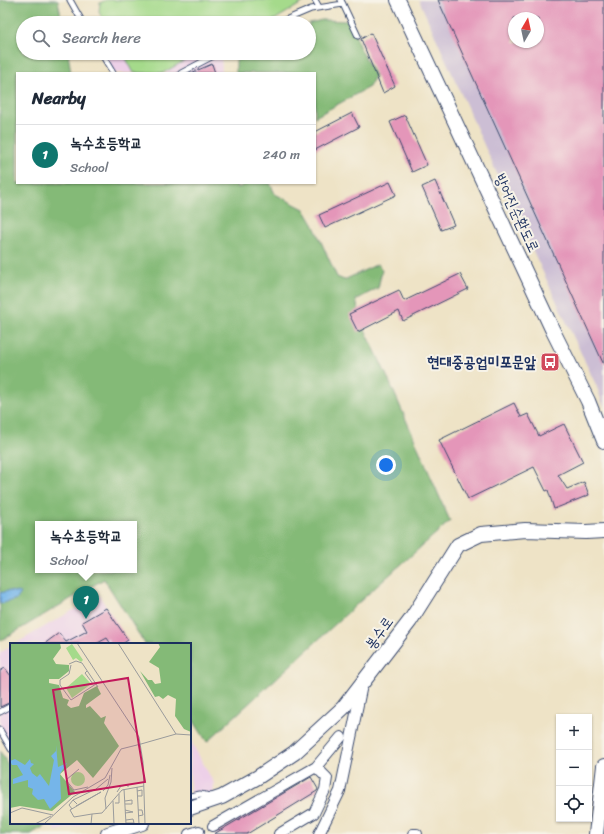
<!DOCTYPE html>
<meta charset="utf-8">
<style>
:root{--surface:#fff;--page:#f2f2f3;--text:#1f2937;--muted:#747a83;--line:#e0e1e3;--accent:#0f766e}
body{margin:0;font-family:Sriracha,"Poor Story",sans-serif;background:var(--page);color:var(--text)}
.controls{position:absolute;right:12px;bottom:12px;display:grid;overflow:hidden;border-radius:0px;box-shadow:0 1px 3px #0004}
.controls button{width:36px;height:36px;display:grid;place-items:center;padding:0;border:0;border-bottom:1px solid var(--line);background:var(--surface);color:var(--text);font:20px sans-serif}
.compass{position:absolute;left:508px;top:12px;width:36px;height:36px;border-radius:50%;background:var(--surface);box-shadow:0 1px 3px #0004;rotate:9deg}
.you{position:absolute;left:386px;top:465px;width:14px;height:14px;margin:-10px;border:3px solid #fff;border-radius:50%;background:#1a73e8;box-shadow:0 0 0 6px #1a73e833}
.badge{display:grid;place-items:center;width:26px;height:26px;border-radius:50%;background:var(--accent);color:#fff;font-size:13px;font-weight:700}
.pin{position:absolute;translate:-50% -33px;filter:drop-shadow(0 1px 2px #0008)}
.pin::after{content:'';position:absolute;top:21px;width:14px;height:12px;background:inherit;clip-path:polygon(0 0,100% 0,50% 100%)}
.popup{position:absolute;left:35px;top:521px;width:102px;height:52px;box-sizing:border-box;display:grid;place-content:center;border-radius:0px;background:var(--surface);filter:drop-shadow(0 1px 3px #0005);font-size:13px;white-space:nowrap;color:var(--muted)}
.popup b{font-size:15px;color:var(--text)}
.popup::after{content:'';position:absolute;left:50%;top:100%;margin-left:-8px;border:8px solid transparent;border-top-color:var(--surface)}
.list{margin:0;padding:0;list-style:none}
h2{display:flex;justify-content:space-between;align-items:center;height:52px;margin:0;padding:0 16px;font-size:17px}
h2 small{font-size:13px;font-weight:400;color:var(--muted)}
.list li{display:grid;grid-template-columns:26px 1fr auto;gap:12px;align-items:center;box-sizing:border-box;height:60px;padding:0 16px;border-top:1px solid var(--line)}
.list b{display:block;font-size:15px;white-space:nowrap}
.list p{margin:0;font-size:13px;white-space:nowrap;color:var(--muted)}
.list em{font-size:13px;font-style:normal;color:var(--muted)}
.icon{flex:none;width:22px;height:22px;fill:none;stroke:currentColor;stroke-width:2;stroke-linecap:round;stroke-linejoin:round}
.map{position:relative;flex:none;width:604px;height:834px;overflow:hidden}
.search{position:absolute;background:var(--surface);box-shadow:0 1px 3px #0004;left:16px;top:16px;width:300px;height:44px;display:flex;align-items:center;gap:10px;box-sizing:border-box;padding:0 14px;border-radius:22px;color:var(--muted);font-size:15px}
.panel{position:absolute;background:var(--surface);box-shadow:0 1px 3px #0004;left:16px;top:72px;width:300px;height:112px;border-radius:0px}
.map>svg:first-child{display:block}
</style>
<div class="map">
<svg width="604" height="834" viewBox="0 0 604 834">
<rect width="100%" height="100%" fill="#f7f3e8"/>
<filter id="ink" filterUnits="userSpaceOnUse"><feTurbulence type="fractalNoise" baseFrequency=".025" numOctaves="2"/><feDisplacementMap in="SourceGraphic" scale="8" xChannelSelector="R" yChannelSelector="G"/><feConvolveMatrix kernelMatrix="1 2 1 2 8 2 1 2 1" color-interpolation-filters="sRGB"/></filter>
<filter id="wash" filterUnits="userSpaceOnUse"><feTurbulence type="fractalNoise" baseFrequency=".012" numOctaves="4" result="noise"/><feDisplacementMap in="SourceGraphic" scale="16" xChannelSelector="R" yChannelSelector="G"/><feGaussianBlur stdDeviation="0.9" result="paint"/><feColorMatrix in="noise" values="0 0 0 0 0 0 0 0 0 0 0 0 0 0 0 0 0 1.4 0 .05"/><feComposite in="paint" operator="in"/></filter>
<g filter="url(#wash)">
<rect width="100%" height="100%" fill="#eee3c6"/>
<path fill="#edd0e8" d="M100,53h121l1,20h-111z
M99,595l31,49h-115z
M11,646v107l-11,-19v-81z
M190,740l24,43 -1,15 -23,5z
M51,823h39l-34,8z"/>
<path fill="#ccbed4" fill-rule="evenodd" d="M419,0h185v407l-8,-22 -94,-200zM514,18h24v24h-24z"/>
<path fill="#a5da8b" stroke="#608474" d="M106,0h196l2,2 -35,21h-164l-6,-11 1,-9z
M123,53h75l-35,20h-29z"/>
<path fill="#84ba77" stroke="#50746a" fill-rule="evenodd" d="M0,0h58l4,23h-39v30h45l3,20h-54v110h220l1,5 9,-5h23l5,11 29,15 9,15 24,53 7,3 34,-16 4,6 -4,18 -22,12 5,21 26,55 63,145 -82,73 -161,148 -17,-27v-71h-45l-41,-65 -104,62zM38,524h96v46h-96z
M322,20l29,1 8,25 16,30 -6,11 -54,30v-44h-79v-12l13,-8h60v-30z
M0,751l11,18v54h32l2,3 -14,8h-31z"/>
<path fill="#75b5e9" stroke="#4872a4" d="M8,591l13,2 -4,6 -17,5v-11z"/>
<g id="blocks">
<path fill="#e496b9" fill-rule="evenodd" d="M438,0h166v365zM514,18h24v24h-24z
M371,33l24,53 -12,7 -22,-54z
M212,64l3,9h-24z
M352,113l7,14 -44,23v-18z
M405,115l22,50 -15,7 -22,-50z
M435,181l19,44 -13,5 -19,-43z
M390,182l6,13 -71,33 -6,-13z
M460,274l8,15 -65,32 -4,-10 -41,21 -9,-18 50,-24 5,11z
M514,403l7,14 7,-3 11,22 25,-12 19,38 -25,13 9,14 17,-7 5,13 -35,14 -6,-19 -2,1 -12,-24 -66,32 -29,-59z
M106,608l22,32 -6,4h-11l-4,-6 -11,6h-52l15,-11 7,9 21,-11 -5,-9z
M5,668l6,8v26l-11,5v-36z
M311,777l7,12 -1,2 -70,43h-33z"/>
</g>
</g>
<g filter="url(#ink)">
<use href="#blocks" fill-opacity="0" stroke="#3b4a6e" stroke-width="1"/>
<g fill="none" stroke-linecap="round" stroke-linejoin="round">
<defs>
<path id="lane" d="M70,0l13,23
M315,0l4,7
M341,0l17,36
M278,23l33,-14 32,-5
M101,53l12,20
M181,73l38,-20
M0,712l11,-6
M0,730l11,19
M190,796l10,-2 11,2"/>
<path id="street" d="M213,826l103,-59
M189,834l10,-3
M279,834l35,-21 11,-23 2,-12 -11,-11 25,-30
M319,834l21,-43 22,-106
M413,834h4"/>
<path id="secondary" d="M398,0l155,331 35,70 16,40
M190,808l32,-11 36,-20 36,-24 49,-45 67,-87 48,-76 23,-11 44,-4 61,2 18,-1
M108,834l34,-11
M596,834l8,-68"/>
</defs>
<use href="#lane" stroke="#3b4a6e" stroke-width="7"/>
<use href="#street" stroke="#3b4a6e" stroke-width="12"/>
<use href="#secondary" stroke="#3b4a6e" stroke-width="16"/>
<use href="#lane" stroke="#fff" stroke-width="5"/>
<use href="#street" stroke="#fff" stroke-width="10"/>
<use href="#secondary" stroke="#fff" stroke-width="14"/>
</g>
</g>
<defs>
<symbol id="bus-square" viewBox="-11 -11 22 22"><rect x="-9" y="-9" width="18" height="18" rx="4" fill="#d1495b" stroke="#f7f3e8"/><path d="M-5-6H5V4H4V6H2V4H-2V6H-4V4H-5ZM-3.5-4V0h7V-4ZM-3.5 1.2v1.5H-2V1.2ZM2 1.2v1.5H3.5V1.2Z" fill="#fff"/></symbol>
</defs>
<g fill-rule="evenodd">
<use href="#bus-square" x="539" y="351" width="22" height="22"/>
</g>
<g text-anchor="middle" stroke-width="4" stroke-linejoin="round" paint-order="stroke">
<g font-size="15" fill="#1b2f5e" stroke="#f7f3e8">
<text transform="translate(517 213) rotate(65)" y="5">방어진순환도로</text>
<text transform="translate(379 633) rotate(-54)" y="5">봉수로</text>
</g>
<g font-size="15" font-weight="bold" fill="#1b2f5e" stroke="#f7f3e8" text-anchor="end">
<text x="536" y="367">현대중공업미포문앞</text>
</g>
</g>
<g transform="translate(10 643)">
<rect width="181" height="181" fill="#eee3c6"/>
<path d="M62,1l11,16 -2,2 -5,-4 -3,2 -7,-12zM72,31l9,10 -19,14 -6,-10zM61 136a7 7 0 1 1 14 0a7 7 0 1 1-14 0Z" fill="#a5da8b"/>
<path d="M0,0h50l1,5 -8,11 3,5 13,1v6l-10,8h-10v4l10,2 4,13 6,2 -2,5 4,3 8,-2 5,-13 13,-7 4,8 -15,11v3l4,-2 11,12 5,-2 -2,7 15,23 -26,32 -16,-18 -17,14 15,18 -23,19 -32,-5 -10,2zM148,0h33v89l-7,-3 -9,-13 1,-17 -8,-4 -5,4 -4,-3 -4,1 -15,-26 8,9h4l3,4 6,-1 -2,-15 -10,-6 11,-15z" fill="#84ba77"/>
<path d="M46,102l2,22 9,-4 -7,11 1,25 -11,10 -6,-10 -6,1 -6,-6 1,-5 -5,-2v-7l-15,4v-5l10,-4 -6,-10h-5l-2,-4 5,-2 10,6 5,-6 1,4 3,1 -4,4 2,5 5,4 3,-3 9,12 5,-26 -3,-4 5,-5z" fill="#75b5e9"/>
<path fill="none" stroke="#9a9b9c" stroke-width="1" d="M67,0l62,94 4,25 2,62M108,0l58,91M59,21l7,-3 6,2 16,24M61,22l-2,9 -9,6v5l11,15 25,-16M77,28l-2,2 8,11M131,101l35,-10 15,1M69,126l-13,11 8,10 14,-3M127,144l2,37M86,146l12,-10M114,146l2,35M93,148l5,-6 2,-10M127,148l5,-1v6h-4M107,149l4,-6 7,-1v2M63,157l21,-10M103,158l1,23M115,158l7,-1v4h-7M105,160h4v-9M66,163l25,-14 -31,18 4,7 18,-3M62,166l-3,-4 4,-5 4,4M96,166l-1,-11 6,-16 1,-14M115,167l8,2 -8,1M128,167h4l1,5 -5,1M0,170l12,-5 31,7M116,177l7,-1 1,4h-8M25,181l16,-8M34,181l29,-27 32,-19 16,-29 20,-5M81,181l1,-10 10,-1 20,-23 22,-4"/>
<path fill="#c2185b" fill-opacity="0.15" stroke="#c2185b" stroke-width="2" d="M118,35l17,104 -76,12 -16,-104z"/>
<rect width="181" height="181" fill="none" stroke="#1b2f5e" stroke-width="2"/>
</g>
</svg>
<div class="controls">
<button>+</button>
<button>−</button>
<button><svg class="icon" aria-label="locate" viewBox="0 0 24 24"><circle cx="12" cy="12" r="6"/><path d="M12 2v4M12 18v4M2 12h4M18 12h4"/></svg></button>
</div>
<svg class="compass" viewBox="-18 -18 36 36"><path d="M0-13l5 13h-10z" fill="#e53935"/><path d="M0 13l5-13h-10z" fill="#747a83"/></svg>
<div class="you"></div>
<div class="pin badge" style="left:86px;top:619px">1</div>
<div class="popup"><b>녹수초등학교</b>School</div>
<div class="search"><svg class="icon" aria-label="search" viewBox="0 0 24 24"><circle cx="10" cy="10" r="6"/><path d="M15 15l6 6"/></svg>Search here</div>
<section class="panel">
<h2>Nearby<small></small></h2>
<ul class="list">
<li><span class="badge">1</span><div><b>녹수초등학교</b><p>School</p></div><em>240 m</em></li>
</ul>
</section>
</div>
